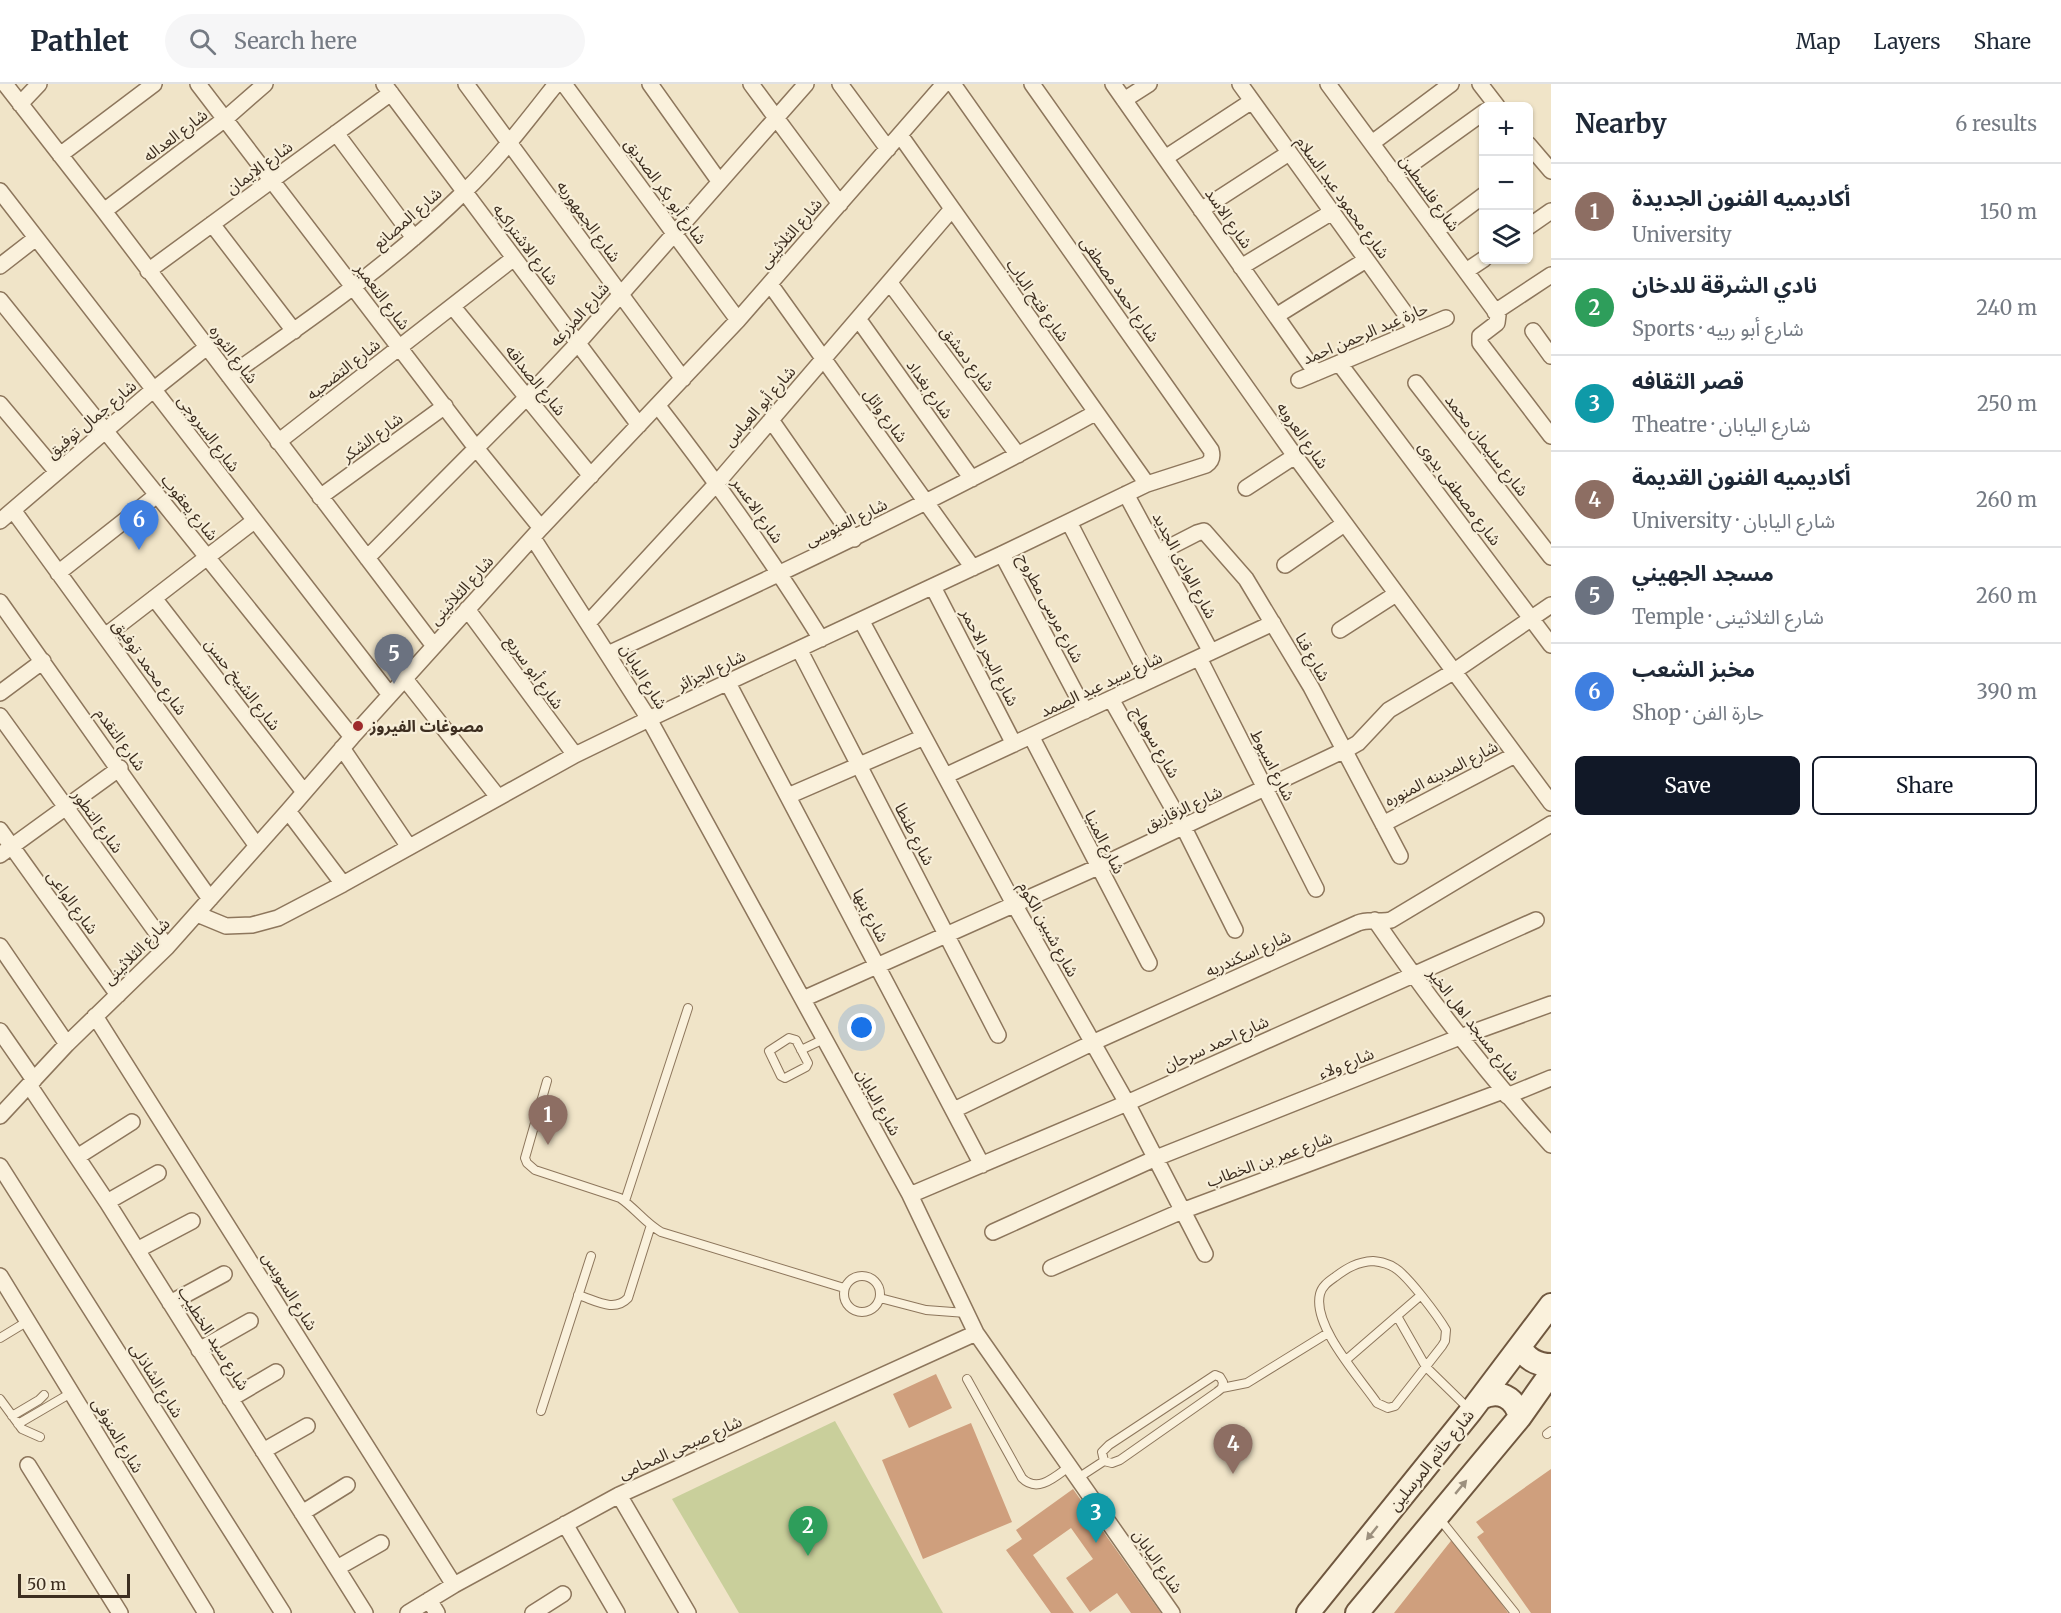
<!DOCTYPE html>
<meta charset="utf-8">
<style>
:root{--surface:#fff;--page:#f6f6f7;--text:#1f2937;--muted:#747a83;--line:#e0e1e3;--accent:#111827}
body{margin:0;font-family:Merriweather,"Noto Sans Arabic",serif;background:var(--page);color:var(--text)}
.controls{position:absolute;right:18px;top:18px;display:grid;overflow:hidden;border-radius:9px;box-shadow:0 2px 4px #0004}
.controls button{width:54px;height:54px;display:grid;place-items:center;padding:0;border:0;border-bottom:2px solid var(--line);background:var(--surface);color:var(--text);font:30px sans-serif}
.scale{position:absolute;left:18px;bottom:15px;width:112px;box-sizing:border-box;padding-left:6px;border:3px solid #3d2e20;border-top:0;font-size:16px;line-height:21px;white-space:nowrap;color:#3d2e20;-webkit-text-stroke:4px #f7eed8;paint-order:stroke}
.you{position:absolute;left:862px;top:944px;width:21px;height:21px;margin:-15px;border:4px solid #fff;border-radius:50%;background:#1a73e8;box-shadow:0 0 0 9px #1a73e833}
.badge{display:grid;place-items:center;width:39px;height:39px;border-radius:50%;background:var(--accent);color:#fff;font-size:20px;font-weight:700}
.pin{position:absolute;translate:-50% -50px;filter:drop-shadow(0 2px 3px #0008)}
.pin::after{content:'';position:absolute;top:32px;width:21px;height:18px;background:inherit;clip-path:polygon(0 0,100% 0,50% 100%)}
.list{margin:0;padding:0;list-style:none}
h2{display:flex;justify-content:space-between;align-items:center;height:78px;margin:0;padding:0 24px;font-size:26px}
h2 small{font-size:20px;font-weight:400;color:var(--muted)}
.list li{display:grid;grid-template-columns:39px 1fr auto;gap:18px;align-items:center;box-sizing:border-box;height:96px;padding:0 24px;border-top:2px solid var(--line)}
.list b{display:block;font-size:22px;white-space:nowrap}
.list p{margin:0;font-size:20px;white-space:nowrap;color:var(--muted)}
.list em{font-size:20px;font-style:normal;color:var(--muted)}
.actions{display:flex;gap:12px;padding:18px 24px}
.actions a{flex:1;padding:14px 0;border:2px solid var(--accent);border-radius:9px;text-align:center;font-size:21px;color:var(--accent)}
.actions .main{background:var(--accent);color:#fff}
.icon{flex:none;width:33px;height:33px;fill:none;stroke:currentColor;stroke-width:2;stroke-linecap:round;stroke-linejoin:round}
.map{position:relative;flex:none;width:1551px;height:1529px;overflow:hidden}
header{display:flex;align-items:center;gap:36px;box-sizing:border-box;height:84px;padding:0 30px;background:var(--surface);border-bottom:2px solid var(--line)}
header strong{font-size:28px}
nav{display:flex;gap:33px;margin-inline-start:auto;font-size:21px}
.search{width:420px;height:54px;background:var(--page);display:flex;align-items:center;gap:15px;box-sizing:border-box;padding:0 21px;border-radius:33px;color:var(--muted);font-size:22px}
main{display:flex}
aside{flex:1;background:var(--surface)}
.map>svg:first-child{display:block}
</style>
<header>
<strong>Pathlet</strong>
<div class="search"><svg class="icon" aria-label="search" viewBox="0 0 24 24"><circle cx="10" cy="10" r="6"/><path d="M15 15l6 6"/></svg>Search here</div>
<nav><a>Map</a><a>Layers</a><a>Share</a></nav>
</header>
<main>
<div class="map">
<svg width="1551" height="1529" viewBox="0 0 1551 1529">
<rect width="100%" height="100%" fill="#f0e4c8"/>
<path fill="#c9cf9b" d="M835,1337l108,192h-204l-67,-114z"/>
<path fill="#cf9f7d" d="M936,1290l16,34 -43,20 -16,-34z
M971,1339l41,99 -89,37 -41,-99z
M1551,1385v144h-20l-54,-76 7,-5 -8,-10z
M1073,1405l88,124h-30l-14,-20 -27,19 -24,-34 27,-19 -22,-31 -38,27 41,58h-23l-45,-63 16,-11 -6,-9z
M1454,1453l54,76h-114z"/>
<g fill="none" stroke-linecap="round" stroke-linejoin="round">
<defs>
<path id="lane" d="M789,954l7,2 12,23 -2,4 -21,11 -4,-2 -12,-25z
M801,966l23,-11
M547,997l-22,77 2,5 8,7 85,28c15,10 25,25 41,34l183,56
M625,1117l63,-193
M1373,1177c8,1 15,2 22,7 13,8 43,48 51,62l-1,11 -3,5 -47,60 -7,2 -11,-5c-17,-25 -65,-77 -57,-109 2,-8 8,-12 15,-17 12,-9 22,-15 38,-16z
M844 1210a18 18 0 1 1 36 0a18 18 0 1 1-36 0Z
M578,1211c17,5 36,18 50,3l23,-73
M880,1214l46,12 40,3
M1397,1232l29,51 44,43
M0,1254l28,-17
M1346,1276l74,-64
M1215,1291l5,2 3,5 -1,6 -5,4 -97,68 -8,3 -8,-2 -2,-9 7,-7z
M967,1295l55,99c16,16 34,-2 48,-12
M1222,1304l25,-5 81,-50
M0,1315l22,30 18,8
M541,1327l50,-155
M12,1332l27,-16 5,-5
M18,1340l53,-31
M1547,1350l4,-3
M1078,1394l26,-17
M1439,1434l76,95"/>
<path id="street" d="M5,0l99,127 330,435
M198,0l278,364 65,80
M384,0l255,341
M466,0l217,295
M564,0l174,236
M650,0l69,97
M751,0l89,120
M840,0l48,65
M1032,0l263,372 256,347
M1113,0l203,289
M1240,0l177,246
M1328,0l170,231 -1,8 -17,13v7l71,93
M1480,0l17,22
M1124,16l25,-16
M20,20l19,-20
M336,49l78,105
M900,51l247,349
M1372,59l79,-59
M1528,60l23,27
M60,71l94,-71
M1165,74l87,-57
M1395,92l89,-64
M0,107l390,504
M1201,126l88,-57
M104,127l121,-92 40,-35
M212,140l82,107
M1528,143l23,-16
M1436,147l48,-36
M0,182l36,-28
M1241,183l91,-55
M148,187l243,-178
M1466,187l18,-12
M890,199l128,172
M770,200l203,284
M0,216l352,437
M453,223l138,169
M1495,228l56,-37
M1276,232l90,-56
M859,236l113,159
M1533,247l18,25
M1339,279l212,282
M229,292c82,-57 164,-114 235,-184 34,-33 63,-71 92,-108
M1299,296l147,-62
M1416,299l135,174
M0,320l57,68
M658,322c58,75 113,152 163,233
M771,336l83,119
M278,358l236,-184
M1246,404l49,-32
M1126,410l85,158
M320,413l125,-91
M13,426l244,336
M0,437l153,-131 54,-43
M1069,438l81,158
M533,454l116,181 261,476 66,138 196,280
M1158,469l39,-20 7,-2 42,48 65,108 89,169
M1002,470l83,157
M367,474l160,-161 51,-54 228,-259
M1285,481l59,-41
M58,489l99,-78
M933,503l81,157
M154,514l150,194
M0,518l210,297
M467,525l108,146
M861,536l153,284 113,199 78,151
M588,539l129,-140 235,-274
M1340,546l56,-36
M105,552l149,-115
M799,565l199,386
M608,570c165,-77 328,-153 487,-241
M1199,574l117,231
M405,595l93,118
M728,599l254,482
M0,609l43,-32
M1111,615l73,129 51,102
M0,632l167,231
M1031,652l118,227
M342,664l67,99
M945,692l328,-153
M788,712l136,-59
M288,727l55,73
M1383,740l132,-69
M0,746l118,165
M0,771l120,-87
M197,830l29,12 26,-1 26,-7 65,-34 232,-129 74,-36 353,-165 145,-70 59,-19c6,-4 7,-8 5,-15l-258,-366
M1375,836c54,79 112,154 176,225
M0,862l67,98
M803,915l295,-132 253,-120 7,-4 31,-33 64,-38 98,-67
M95,932l359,569
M0,947l34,49
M29,1001l78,117 258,411
M1507,1012l44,-18
M954,1026l138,-67 266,-120c12,-5 22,0 33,-3l160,-96
M0,1032l67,-72 100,-97 121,-136 64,-74 189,-209 197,-208 206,-236
M77,1073l55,-35
M0,1082l283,447
M910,1111l217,-92 409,-183
M107,1118l51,-29
M993,1148l163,-74 304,-121 91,-33
M137,1166l55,-29
M1051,1184l131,-57 321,-120
M0,1192l206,337
M170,1219l54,-29
M199,1266l51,-29
M230,1315l46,-27
M263,1367l44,-25
M28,1381l92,148
M619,1411l69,118
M302,1429l45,-28
M565,1440l52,89
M337,1484l44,-25
M429,1516l8,13
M408,1529l46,-28 165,-90 357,-162
M533,1529l30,-19"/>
<path id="secondary" d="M1520,1262c6,13 17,19 31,19
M1481,1314c18,-9 34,-1 39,19
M1308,1529l163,-202 80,-106
M1357,1529l163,-196 31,-44"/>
</defs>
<use href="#lane" stroke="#8d765c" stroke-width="10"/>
<use href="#street" stroke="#8d765c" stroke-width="18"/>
<use href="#secondary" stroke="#6f573f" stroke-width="26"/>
<use href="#lane" stroke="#faf1dc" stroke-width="8"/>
<use href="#street" stroke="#faf1dc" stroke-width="15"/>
<use href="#secondary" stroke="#faf1dc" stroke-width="22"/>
</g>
<defs><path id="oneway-solid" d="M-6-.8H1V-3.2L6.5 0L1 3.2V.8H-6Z" transform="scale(1.5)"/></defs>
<g fill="#9c907e">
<use href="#oneway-solid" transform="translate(1461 1403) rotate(-50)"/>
<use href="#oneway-solid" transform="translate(1372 1449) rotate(129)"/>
</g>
<circle fill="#9e2a2b" stroke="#f7eed8" stroke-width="2" cx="358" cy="642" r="6"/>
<g text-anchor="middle" stroke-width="4.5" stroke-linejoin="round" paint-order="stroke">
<g font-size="16" fill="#3d2e20" stroke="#f7eed8">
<text transform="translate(175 51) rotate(-37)" y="6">شارع العداله</text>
<text transform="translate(259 83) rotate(-36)" y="6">شارع الايمان</text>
<text transform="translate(666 107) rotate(54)" y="6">شارع أبو بكر الصديق</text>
<text transform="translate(1430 109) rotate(54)" y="6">شارع فلسطين</text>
<text transform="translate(1343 113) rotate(54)" y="6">شارع محمود عبد السلام</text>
<text transform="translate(407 134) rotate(-41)" y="6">شارع المصانع</text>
<text transform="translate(1229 134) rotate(55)" y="6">شارع الاسد</text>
<text transform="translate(589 137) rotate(54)" y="6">شارع الجمهوريه</text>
<text transform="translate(790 149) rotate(-49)" y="6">شارع الثلاثينى</text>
<text transform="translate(526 160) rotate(53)" y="6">شارع الاشتراكيه</text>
<text transform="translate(1120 205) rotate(55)" y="6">شارع احمد مصطفى</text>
<text transform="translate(383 212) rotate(53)" y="6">شارع التعمير</text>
<text transform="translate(1038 216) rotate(55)" y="6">شارع فتح الباب</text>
<text transform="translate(579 230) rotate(-48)" y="6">شارع المزرعه</text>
<text transform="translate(1365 249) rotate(-23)" y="6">حارة عبد الرحمن احمد</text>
<text transform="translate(234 270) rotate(53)" y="6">شارع الثوره</text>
<text transform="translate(968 274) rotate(53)" y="6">شارع دمشق</text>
<text transform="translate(343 285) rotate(-38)" y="6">شارع التضحيه</text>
<text transform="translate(536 296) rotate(51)" y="6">شارع الصداقه</text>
<text transform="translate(930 305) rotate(55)" y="6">شارع بغداد</text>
<text transform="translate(759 322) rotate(-49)" y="6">شارع أبو العباس</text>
<text transform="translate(886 331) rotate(54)" y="6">شارع وائل</text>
<text transform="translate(91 335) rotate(-40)" y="6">شارع جمال توفيق</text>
<text transform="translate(209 349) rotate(53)" y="6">شارع السروجى</text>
<text transform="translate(1303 351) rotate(55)" y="6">شارع العروبه</text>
<text transform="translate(372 353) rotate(-36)" y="6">شارع الشكر</text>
<text transform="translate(1487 361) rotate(52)" y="6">شارع سليمان محمد</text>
<text transform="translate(1460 409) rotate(53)" y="6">شارع مصطفى بدوى</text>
<text transform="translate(190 423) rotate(51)" y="6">شارع يعقوب</text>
<text transform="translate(758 426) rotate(55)" y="6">شارع الاعسر</text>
<text transform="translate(846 438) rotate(-26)" y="6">شارع العنوسى</text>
<text transform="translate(1185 481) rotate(62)" y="6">شارع الوادى الجديد</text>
<text transform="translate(461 506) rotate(-48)" y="6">شارع الثلاثينى</text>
<text transform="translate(1051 524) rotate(62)" y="6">شارع مرسى مطروح</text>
<text transform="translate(990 573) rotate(63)" y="6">شارع البحر الاحمر</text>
<text transform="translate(1313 573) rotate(60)" y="6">شارع قنا</text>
<text transform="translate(150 583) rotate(54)" y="6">شارع محمد توفيق</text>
<text transform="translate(711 586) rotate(-25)" y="6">شارع الجزائر</text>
<text transform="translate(535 588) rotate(54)" y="6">شارع أبو سريع</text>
<text transform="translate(644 592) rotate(58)" y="6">شارع اليابان</text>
<text transform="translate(243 600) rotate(52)" y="6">شارع الشيخ حسن</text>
<text transform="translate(1101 600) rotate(-25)" y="6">شارع سيد عبد الصمد</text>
<text transform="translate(121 655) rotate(54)" y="6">شارع التقدم</text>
<text transform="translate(1156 658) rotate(60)" y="6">شارع سوهاج</text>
<text transform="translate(1273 681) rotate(63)" y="6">شارع اسيوط</text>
<text transform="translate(1441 689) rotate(-27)" y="6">شارع المدينه المنوره</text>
<text transform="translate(1183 724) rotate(-25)" y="6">شارع الزقازيق</text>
<text transform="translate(98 737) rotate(54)" y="6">شارع التطور</text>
<text transform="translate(915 750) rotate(63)" y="6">شارع طنطا</text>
<text transform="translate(1105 758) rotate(63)" y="6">شارع المنيا</text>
<text transform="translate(73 818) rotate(54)" y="6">شارع الواعى</text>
<text transform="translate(871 831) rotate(62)" y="6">شارع بنها</text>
<text transform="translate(1049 845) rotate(61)" y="6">شارع شبين الكوم</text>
<text transform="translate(136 867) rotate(-45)" y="6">شارع الثلاثينى</text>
<text transform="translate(1248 869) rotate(-24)" y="6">شارع اسكندريه</text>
<text transform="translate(1474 940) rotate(52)" y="6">شارع مسجد اهل الخير</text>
<text transform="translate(1216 959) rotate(-24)" y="6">شارع احمد سرحان</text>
<text transform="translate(1346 979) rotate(-22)" y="6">شارع ولاء</text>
<text transform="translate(879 1018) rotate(61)" y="6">شارع اليابان</text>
<text transform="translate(1269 1075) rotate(-20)" y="6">شارع عمر بن الخطاب</text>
<text transform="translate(290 1207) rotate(58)" y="6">شارع السويس</text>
<text transform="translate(214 1254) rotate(58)" y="6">شارع سيد الخطيب</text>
<text transform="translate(157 1296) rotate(58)" y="6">شارع الشاذلى</text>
<text transform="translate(118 1351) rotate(59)" y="6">شارع المنوفى</text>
<text transform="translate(680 1363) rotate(-24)" y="6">شارع صبحى المحامى</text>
<text transform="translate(1431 1376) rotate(-51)" y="6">شارع خاتم المرسلين</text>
<text transform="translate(1158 1477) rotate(55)" y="6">شارع اليابان</text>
</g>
<g font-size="16" font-weight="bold" fill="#3d2e20" stroke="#f7eed8" text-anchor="start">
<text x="370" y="648">مصوغات الفيروز</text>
</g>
</g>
</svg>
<div class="controls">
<button>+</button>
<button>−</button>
<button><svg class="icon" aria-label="layers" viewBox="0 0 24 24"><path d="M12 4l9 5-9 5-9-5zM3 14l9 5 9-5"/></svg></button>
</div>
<div class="scale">50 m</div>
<div class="you"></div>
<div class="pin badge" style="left:548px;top:1061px;background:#8d6e63">1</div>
<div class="pin badge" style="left:808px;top:1472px;background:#2e9e5b">2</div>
<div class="pin badge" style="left:1096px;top:1459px;background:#0f9aa8">3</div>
<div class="pin badge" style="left:1233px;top:1390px;background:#8d6e63">4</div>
<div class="pin badge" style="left:394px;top:600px;background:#6b7280">5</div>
<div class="pin badge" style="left:139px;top:466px;background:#3f7fe0">6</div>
</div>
<aside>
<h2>Nearby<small>6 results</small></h2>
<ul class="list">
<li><span class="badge" style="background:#8d6e63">1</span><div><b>أكاديميه الفنون الجديدة</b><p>University</p></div><em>150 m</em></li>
<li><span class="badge" style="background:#2e9e5b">2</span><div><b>نادي الشرقة للدخان</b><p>Sports · شارع أبو ربيه</p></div><em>240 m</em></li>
<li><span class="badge" style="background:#0f9aa8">3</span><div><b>قصر الثقافه</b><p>Theatre · شارع اليابان</p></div><em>250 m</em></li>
<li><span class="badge" style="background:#8d6e63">4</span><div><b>أكاديميه الفنون القديمة</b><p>University · شارع اليابان</p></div><em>260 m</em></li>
<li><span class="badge" style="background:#6b7280">5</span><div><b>مسجد الجهيني</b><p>Temple · شارع الثلاثينى</p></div><em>260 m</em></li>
<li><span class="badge" style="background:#3f7fe0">6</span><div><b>مخبز الشعب</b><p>Shop · حارة الفن</p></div><em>390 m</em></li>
</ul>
<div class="actions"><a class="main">Save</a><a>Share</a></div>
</aside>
</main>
